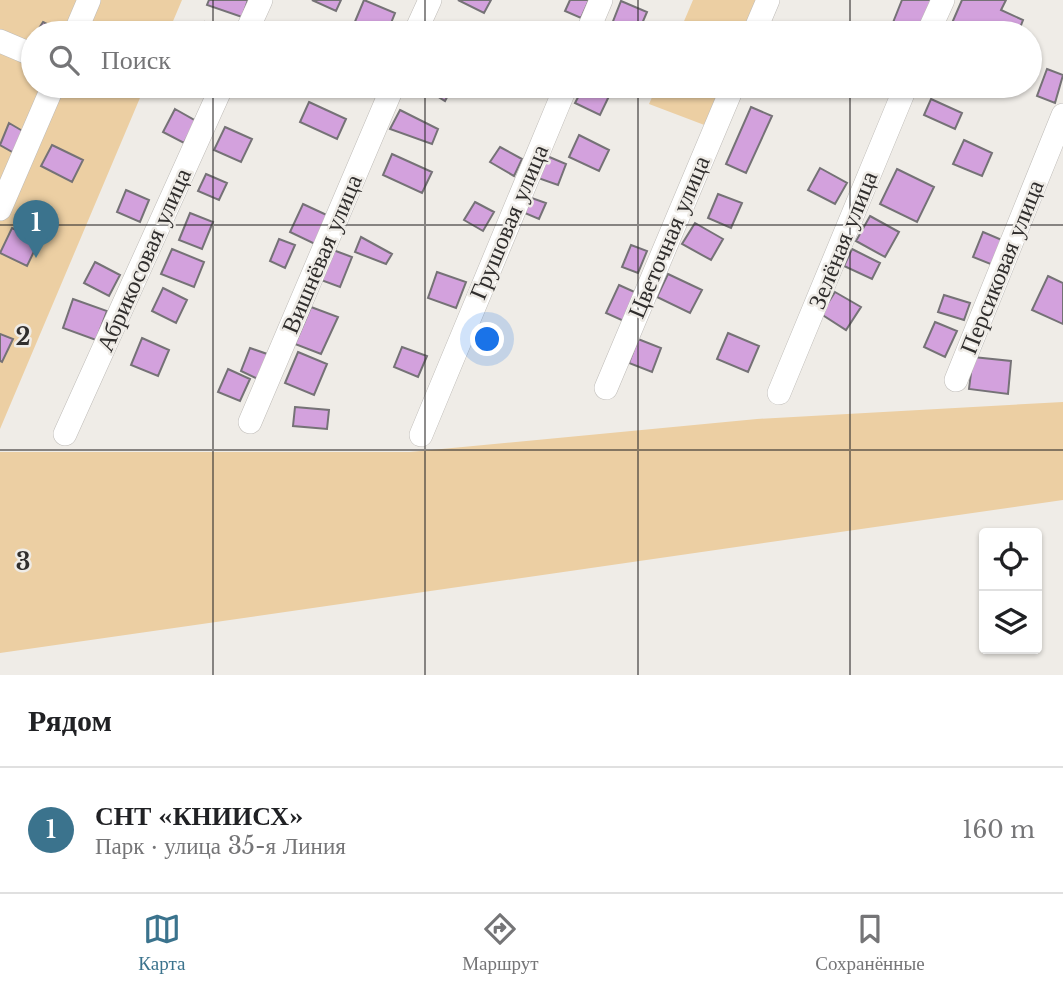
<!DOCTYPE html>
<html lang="ru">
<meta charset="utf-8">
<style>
:root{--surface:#fff;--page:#f2f2f2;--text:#202124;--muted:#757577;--line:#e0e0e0;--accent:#3b738d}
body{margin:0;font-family:"Libre Baskerville",serif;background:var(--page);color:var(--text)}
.controls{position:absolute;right:21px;bottom:21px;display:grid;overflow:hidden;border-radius:7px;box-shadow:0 2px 5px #0004}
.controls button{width:63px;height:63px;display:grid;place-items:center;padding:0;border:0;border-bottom:2px solid var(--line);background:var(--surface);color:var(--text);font:35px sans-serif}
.you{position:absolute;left:488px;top:340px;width:24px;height:24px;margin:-18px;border:5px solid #fff;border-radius:50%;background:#1a73e8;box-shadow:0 0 0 10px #1a73e833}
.badge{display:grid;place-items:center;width:46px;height:46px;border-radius:50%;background:var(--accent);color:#fff;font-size:23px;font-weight:700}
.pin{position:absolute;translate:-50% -58px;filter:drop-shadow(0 2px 4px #0008)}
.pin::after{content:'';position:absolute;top:37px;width:24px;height:21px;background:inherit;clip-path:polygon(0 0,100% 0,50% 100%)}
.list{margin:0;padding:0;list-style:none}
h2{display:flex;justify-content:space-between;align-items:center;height:91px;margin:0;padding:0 28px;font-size:30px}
h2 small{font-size:23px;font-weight:400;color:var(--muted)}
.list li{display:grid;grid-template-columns:46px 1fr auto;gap:21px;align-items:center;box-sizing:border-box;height:126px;padding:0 28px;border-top:2px solid var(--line)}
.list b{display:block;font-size:26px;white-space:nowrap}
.list p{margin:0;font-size:23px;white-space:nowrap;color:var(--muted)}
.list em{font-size:23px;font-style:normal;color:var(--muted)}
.icon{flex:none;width:38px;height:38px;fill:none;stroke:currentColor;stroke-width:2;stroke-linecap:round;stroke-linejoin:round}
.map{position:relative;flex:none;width:1063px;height:675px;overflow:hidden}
.search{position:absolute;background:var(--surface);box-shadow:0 2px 5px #0004;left:21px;right:21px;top:21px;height:77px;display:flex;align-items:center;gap:18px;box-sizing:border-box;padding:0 24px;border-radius:38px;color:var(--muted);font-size:26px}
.sheet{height:217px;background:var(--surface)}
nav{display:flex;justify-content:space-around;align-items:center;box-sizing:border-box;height:98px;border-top:2px solid var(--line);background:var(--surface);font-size:19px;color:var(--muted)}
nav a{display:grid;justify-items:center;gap:4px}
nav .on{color:var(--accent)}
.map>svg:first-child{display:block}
</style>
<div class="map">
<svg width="1063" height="675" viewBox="0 0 1063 675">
<rect width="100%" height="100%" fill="#efece7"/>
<path fill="#eccfa3" d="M0,0h182l-14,33h-135v53h112l-145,343z
M693,0h69l-14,33h-69z
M657,86h68l-18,40 -58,-22z
M1063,402v98l-1063,153v-201h410l347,-33z"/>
<path fill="#d3a1dd" stroke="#757276" stroke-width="2" d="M209,0h39l-6,17 -35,-12z
M312,0h29l-5,11z
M364,0l31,13 -8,20h-9l-24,-9z
M458,0h33l-7,13z
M570,0h19l-8,18 -16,-7z
M902,0h30l-13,33 -27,-8z
M962,0h44l-5,10 22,10 -5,13h-60l-9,-3z
M621,1l26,11 -9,21 -26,-9z
M43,22l19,10 -1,1h-25z
M205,22l23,11h-29z
M447,25l18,8h-22z
M1047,69l16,6 -8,28 -18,-7z
M186,86h23l-4,9z
M421,86h32l-8,15z
M533,86h24l-5,10z
M584,86l26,8 -10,21 -25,-12z
M931,99l31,14 -7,16 -31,-14z
M309,102l37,17 -9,20 -37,-17z
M751,107l21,9 -26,57 -20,-9z
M175,109l21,12 -12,22 -21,-11z
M400,110l38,19 -6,15 -42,-15z
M9,123l17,10 -12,20 -14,-8z
M225,127l27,12 -11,23 -27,-12z
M579,135l30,15 -10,21 -30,-14z
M964,140l28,13 -10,23 -29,-12z
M52,145l31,15 -11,22 -31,-16z
M500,147l22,12 -8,17 -24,-14z
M392,154l40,18 -10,21 -39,-18z
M547,156l19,8 -8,21 -20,-7z
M820,168l27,15 -12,21 -27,-14z
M897,169l37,18 -17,35 -37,-18z
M206,174l21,9 -8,17 -21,-9z
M126,190l23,10 -9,22 -23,-10z
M718,194l24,9 -11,25 -23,-10z
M526,196l20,7 -7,16 -19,-8z
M475,202l19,10 -11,19 -19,-11z
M303,204l28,13 -14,28 -27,-13z
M190,213l23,9 -11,27 -23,-9z
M870,216l29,16 -14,25 -29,-16z
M695,223l28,16 -12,21 -29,-16z
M12,228l27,13 -12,25 -27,-13z
M983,232l19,8 -9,25 -20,-8z
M361,237l31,17 -6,10 -31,-12z
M279,239l16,6 -10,23 -15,-7z
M631,245l16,6 -9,22 -16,-6z
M172,249l32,13 -10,25 -33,-13z
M852,249l28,14 -8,16 -28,-13z
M333,250l19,7 -12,30 -19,-7z
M95,262l25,13 -11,21 -25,-13z
M437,272l29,10 -10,26 -28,-10z
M668,274l34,16 -12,23 -33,-16z
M1048,276l15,7v41l-31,-14z
M619,285l20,9 -13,28 -20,-9z
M163,288l24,12 -11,23 -24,-12z
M835,292l26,15 -15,23 -25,-16z
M944,295l26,8 -6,17 -26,-8z
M73,299l34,12 -11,29 -33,-12z
M311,307l27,10 -17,37 -26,-10z
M935,322l22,9 -12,26 -21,-10z
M728,333l31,13 -11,26 -31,-13z
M0,334l13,5 -11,23 -2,-1z
M142,338l27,12 -11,26 -27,-11z
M638,339l23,9 -9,24 -23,-9z
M402,347l25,9 -9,21 -24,-10z
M250,348l20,7 -8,26 -21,-10z
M298,352l29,12 -13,31 -29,-12z
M973,357l38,4 -3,33 -39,-5z
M228,369l22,10 -10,22 -22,-9z
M295,407l34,3 -2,19 -34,-3z"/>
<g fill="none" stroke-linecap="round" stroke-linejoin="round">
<defs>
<path id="street" d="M75,33l14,-33
M246,33l15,-33
M415,33l15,-33
M587,33l14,-33
M754,33l14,-33
M928,33l15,-33
M0,41l33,14
M0,209l53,-123
M956,380l107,-265
M606,388l127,-302
M779,393l127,-307
M250,422l143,-336
M65,434l157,-348
M421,435l145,-349"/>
</defs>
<use href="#street" stroke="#bebbb7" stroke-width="24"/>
<use href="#street" stroke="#fff" stroke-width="23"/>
</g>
<path fill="none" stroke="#302e2d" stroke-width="2" stroke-opacity="0.55" d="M213,0v33M425,0v33M638,0v33M850,0v33M213,86v589M425,86v589M638,86v589M850,86v589M0,225h1063M0,450h1063"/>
<g text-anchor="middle" stroke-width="5" stroke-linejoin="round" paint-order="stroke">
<g font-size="24" fill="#302e2d" stroke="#efece7">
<text transform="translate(509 222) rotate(-67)" y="8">Грушовая улица</text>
<text transform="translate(669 237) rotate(-67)" y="8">Цветочная улица</text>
<text transform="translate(843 240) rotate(-68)" y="8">Зелёная улица</text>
<text transform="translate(322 254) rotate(-67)" y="8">Вишнёвая улица</text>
<text transform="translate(144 260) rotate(-66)" y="8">Абрикосовая улица</text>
<text transform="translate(1002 267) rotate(-68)" y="8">Персиковая улица</text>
</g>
</g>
<g font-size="23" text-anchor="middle" font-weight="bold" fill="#302e2d" stroke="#efece7" stroke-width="5" stroke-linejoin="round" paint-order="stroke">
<text x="23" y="345">2</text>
<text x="23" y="570">3</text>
</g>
</svg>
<div class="controls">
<button><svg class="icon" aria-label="locate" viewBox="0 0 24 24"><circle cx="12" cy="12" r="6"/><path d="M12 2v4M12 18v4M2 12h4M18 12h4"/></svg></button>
<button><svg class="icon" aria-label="layers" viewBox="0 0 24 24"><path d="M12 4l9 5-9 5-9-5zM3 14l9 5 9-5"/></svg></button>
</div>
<div class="you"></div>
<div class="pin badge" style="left:36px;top:258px">1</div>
<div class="search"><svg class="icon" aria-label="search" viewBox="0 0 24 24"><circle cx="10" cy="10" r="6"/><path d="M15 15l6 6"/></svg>Поиск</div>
</div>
<section class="sheet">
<h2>Рядом<small></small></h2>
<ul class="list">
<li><span class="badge">1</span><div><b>СНТ «КНИИСХ»</b><p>Парк · улица 35-я Линия</p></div><em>160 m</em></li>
</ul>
</section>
<nav>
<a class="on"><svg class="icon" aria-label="map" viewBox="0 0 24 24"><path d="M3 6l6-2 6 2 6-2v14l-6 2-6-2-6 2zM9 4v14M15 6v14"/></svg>Карта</a>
<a><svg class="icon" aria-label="directions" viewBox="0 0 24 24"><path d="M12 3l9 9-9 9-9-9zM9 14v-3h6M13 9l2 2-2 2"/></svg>Маршрут</a>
<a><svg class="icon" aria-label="saved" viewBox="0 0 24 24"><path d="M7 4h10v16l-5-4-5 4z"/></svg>Сохранённые</a>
</nav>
